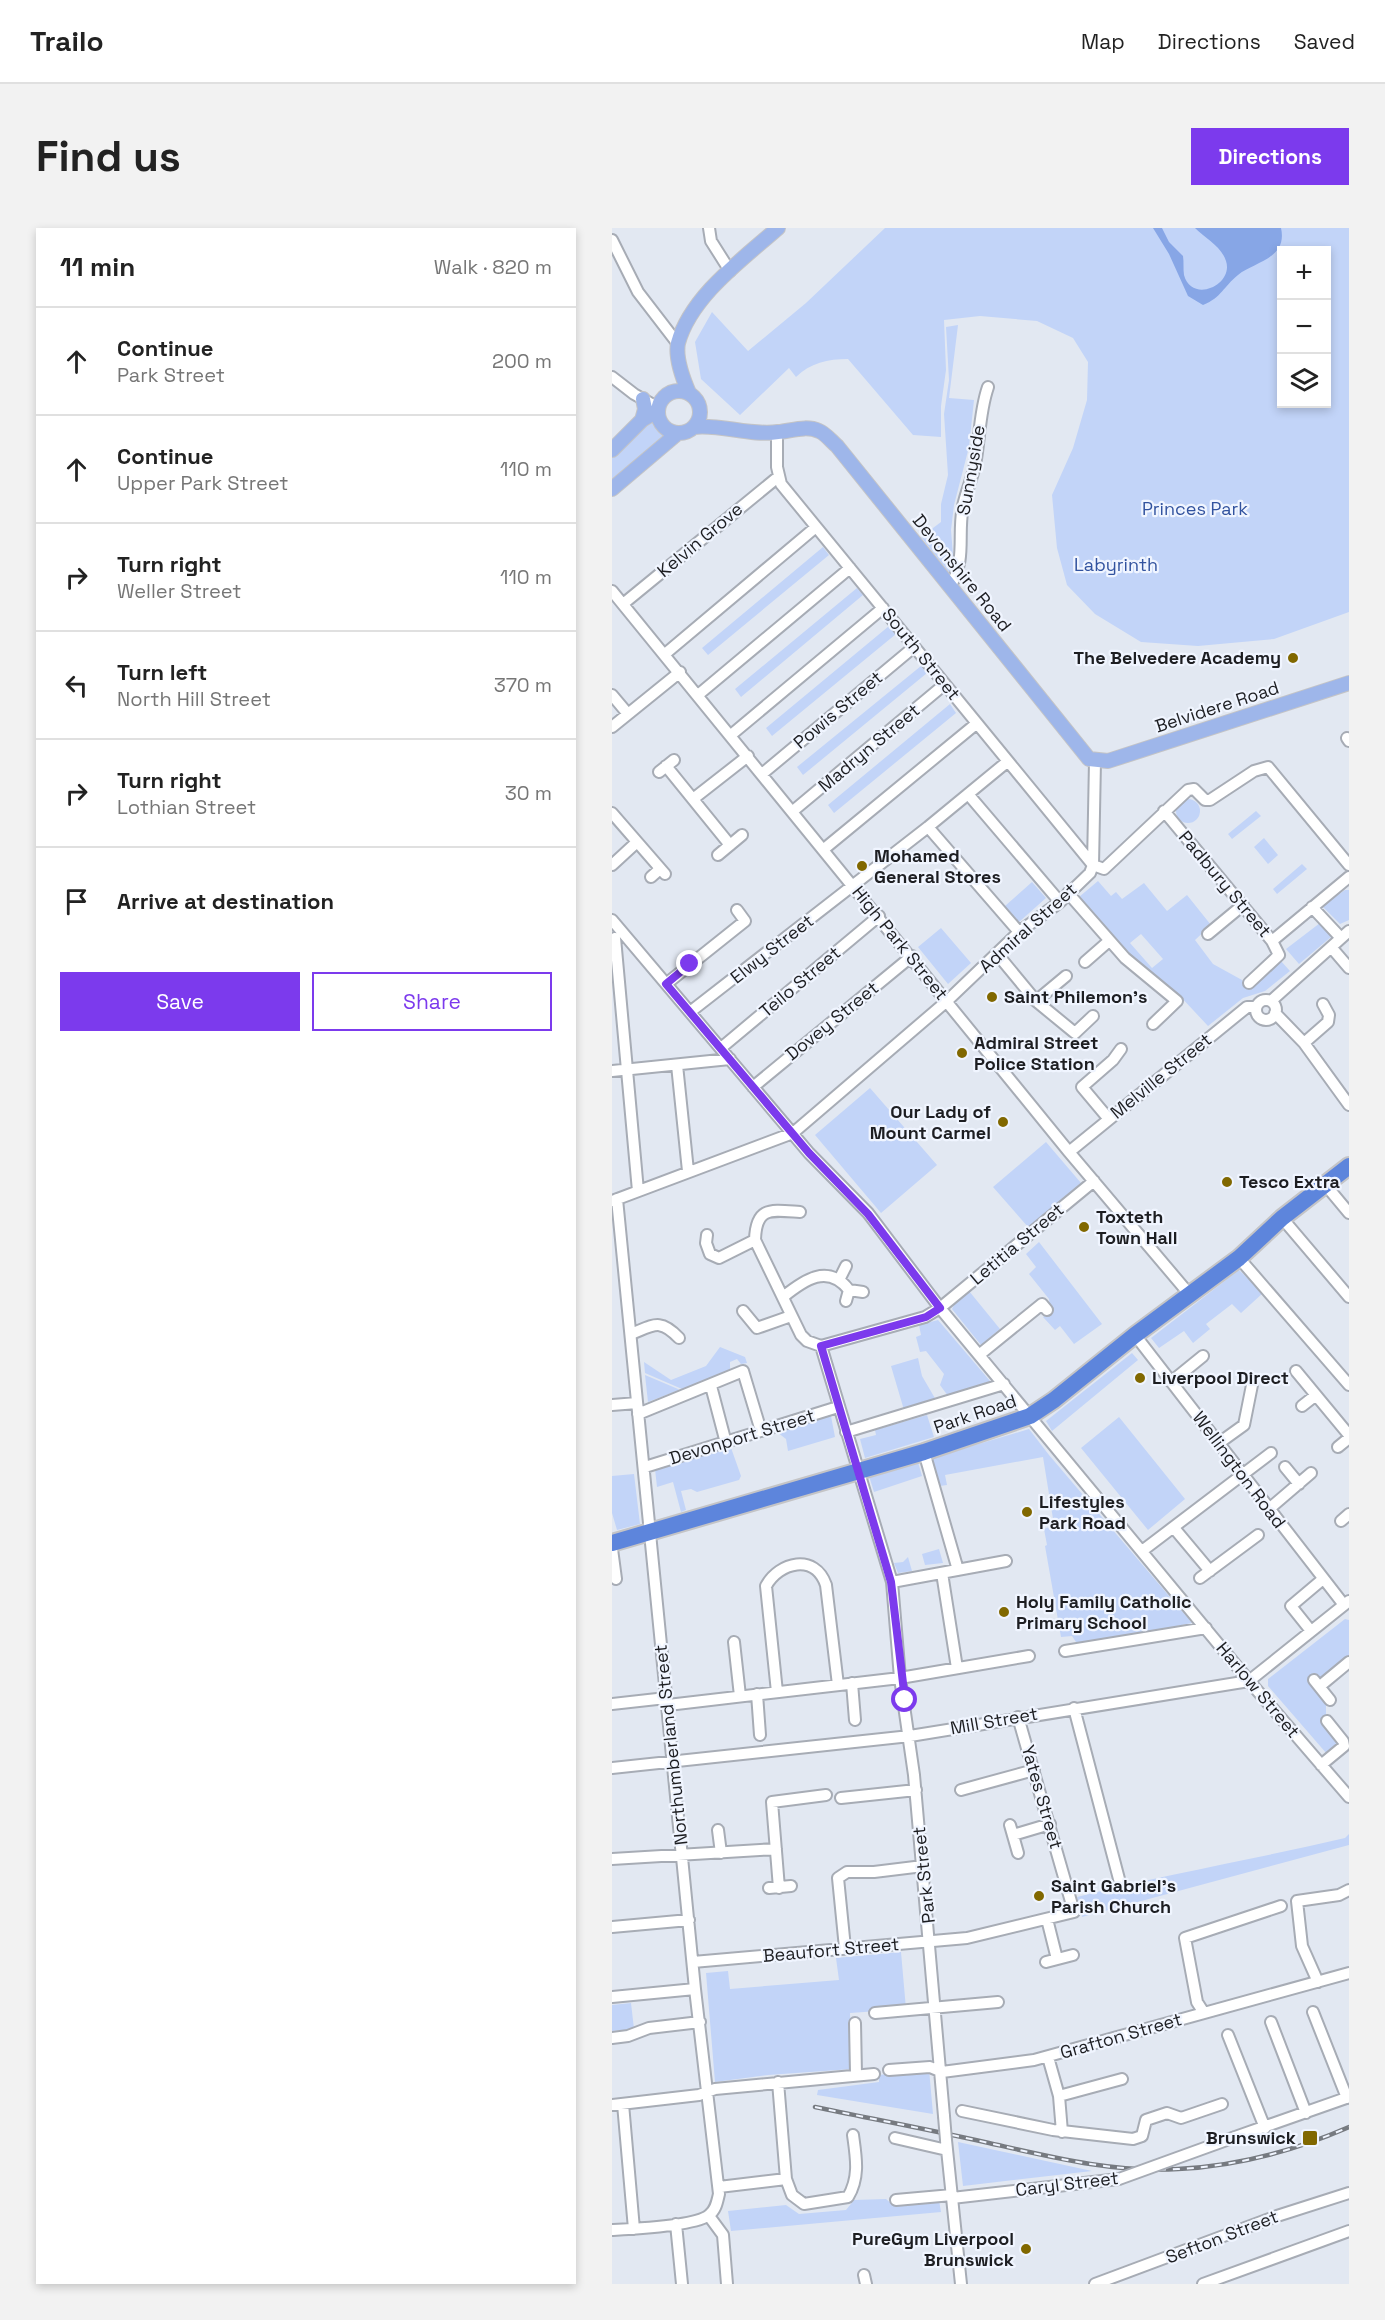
<!DOCTYPE html>
<meta charset="utf-8">
<style>
:root{--surface:#fff;--page:#f2f2f2;--text:#222;--muted:#767676;--line:#e0e0e0;--accent:#7c3aed}
body{margin:0;font-family:"Space Grotesk",sans-serif;background:var(--page);color:var(--text)}
.controls{position:absolute;right:18px;top:18px;display:grid;overflow:hidden;border-radius:0px;box-shadow:0 3px 9px #0003}
.controls button{width:54px;height:54px;display:grid;place-items:center;padding:0;border:0;border-bottom:2px solid var(--line);background:var(--surface);color:var(--text);font:30px sans-serif}
.stop{position:absolute;width:18px;height:18px;margin:-14px;border:4px solid #7c3aed;border-radius:50%;background:#fff}
.stop.end{background:#7c3aed;border-color:#fff;box-shadow:0 2px 6px #0008}
.list{margin:0;padding:0;list-style:none}
h2{display:flex;justify-content:space-between;align-items:center;height:78px;margin:0;padding:0 24px;font-size:26px}
h2 small{font-size:20px;font-weight:400;color:var(--muted)}
.list li{display:grid;grid-template-columns:39px 1fr auto;gap:18px;align-items:center;box-sizing:border-box;height:108px;padding:0 24px;border-top:2px solid var(--line)}
.list b{display:block;font-size:22px;white-space:nowrap}
.list p{margin:0;font-size:20px;white-space:nowrap;color:var(--muted)}
.list em{font-size:20px;font-style:normal;color:var(--muted)}
.actions{display:flex;gap:12px;padding:18px 24px}
.actions a{flex:1;padding:14px 0;border:2px solid var(--accent);border-radius:0px;text-align:center;font-size:21px;color:var(--accent)}
.actions .main{background:var(--accent);color:#fff}
.icon{flex:none;width:33px;height:33px;fill:none;stroke:currentColor;stroke-width:2;stroke-linecap:round;stroke-linejoin:round}
.map{position:relative;flex:none;width:737px;height:2056px;overflow:hidden;border-radius:0px}
header{display:flex;align-items:center;gap:36px;box-sizing:border-box;height:84px;padding:0 30px;background:var(--surface);border-bottom:2px solid var(--line)}
header strong{font-size:28px}
nav{display:flex;gap:33px;margin-inline-start:auto;font-size:21px}
.intro{display:flex;align-items:center;justify-content:space-between;box-sizing:border-box;height:144px;padding:0 36px}
h1{margin:0;font-size:42px}
.button{padding:15px 27px;border-radius:0px;background:var(--accent);color:#fff;font-size:21px;font-weight:700}
main{display:flex;gap:36px;padding:0 36px}
aside{flex:1;background:var(--surface);border-radius:0px;box-shadow:0 3px 9px #0003}
.map>svg:first-child{display:block}
</style>
<header>
<strong>Trailo</strong>
<nav><a>Map</a><a>Directions</a><a>Saved</a></nav>
</header>
<div class="intro"><h1>Find us</h1><a class="button">Directions</a></div>
<main>
<aside>
<h2>11 min<small>Walk · 820 m</small></h2>
<ul class="list">
<li><svg class="icon" aria-label="ahead" viewBox="0 0 24 24"><path d="M12 20V5M6 11l6-6 6 6"/></svg><div><b>Continue</b><p>Park Street</p></div><em>200 m</em></li>
<li><svg class="icon" aria-label="ahead" viewBox="0 0 24 24"><path d="M12 20V5M6 11l6-6 6 6"/></svg><div><b>Continue</b><p>Upper Park Street</p></div><em>110 m</em></li>
<li><svg class="icon" aria-label="right" viewBox="0 0 24 24"><path d="M7 20v-9h11M14 6l5 5-5 5"/></svg><div><b>Turn right</b><p>Weller Street</p></div><em>110 m</em></li>
<li><svg class="icon" aria-label="left" viewBox="0 0 24 24"><path d="M17 20v-9H6M10 6l-5 5 5 5"/></svg><div><b>Turn left</b><p>North Hill Street</p></div><em>370 m</em></li>
<li><svg class="icon" aria-label="right" viewBox="0 0 24 24"><path d="M7 20v-9h11M14 6l5 5-5 5"/></svg><div><b>Turn right</b><p>Lothian Street</p></div><em>30 m</em></li>
<li><svg class="icon" aria-label="arrive" viewBox="0 0 24 24"><path d="M6 21V4h12l-3 4 3 4H6"/></svg><div><b>Arrive at destination</b></div></li>
</ul>
<div class="actions"><a class="main">Save</a><a>Share</a></div>
</aside>
<div class="map">
<svg width="737" height="2056" viewBox="0 0 737 2056">
<rect width="100%" height="100%" fill="#e2e8f2"/>
<path fill="#c2d4f8" fill-rule="evenodd" d="M273,0h464v384l-75,27 -76,7 -57,-4 -46,-28 -28,-29 -10,-37 -5,-53 21,-47 14,-48 1,-38 -15,-24 -36,-17 -57,-5 -36,4 2,50 -5,36v31l-28,-2 -65,-76c-20,0 -38,4 -52,18l-7,-9 -49,47 -39,-36 -6,-37 17,-30 36,39 58,-48zM670,22h44v154h-44z
M346,97l-9,73 25,2 -5,47 -15,58 -3,25 3,38 -4,6 -29,-37 20,-15v-18l7,-29 -4,-61 5,-34 -3,-53z
M46,189l12,14 -58,58v-39z
M211,319l6,8 -121,100 -6,-7z
M245,360l6,7 -122,102 -6,-8z
M277,398l7,8 -124,102 -6,-8z
M309,438l6,7 -124,102 -6,-8z
M338,476l6,9 -122,100 -6,-8z
M564 583a12 12 0 1 1 24 0a12 12 0 1 1-24 0Z
M644,583l5,5 -29,23 -4,-5z
M652,610l14,17 -10,9 -14,-17z
M690,636l5,5 -30,25 -4,-5z
M486,653l13,15 5,-4 6,7 22,-16 23,28 20,-16 24,30 -16,15 18,24 29,16 5,6 33,-26 10,11 -25,20 -22,7 -35,28 -29,-31 -53,-38 -47,-60zM529,706l22,25 -11,9 -22,-25z
M420,654l14,16 -27,24 -14,-16z
M733,662h4v30l-9,4 -18,-18z
M708,695l11,14 -32,27 -13,-15z
M329,700l30,35 -23,21 -30,-37z
M258,860l67,77 -56,48 -66,-78z
M434,914l35,41 -53,44 -35,-40z
M427,1014l63,82 -28,20 -14,-18 -5,4 -12,-13 7,-5 -1,-13 -20,-25 7,-7 -10,-13z
M627,1042l24,23 -22,20 -9,-9 -26,20 4,5 -17,14 -9,-12 -25,17 -8,-10z
M357,1063l31,38 -19,16 -29,-36 3,-6z
M326,1092l52,61 -3,6 -39,9 -8,-11 4,-11 -18,-23 -6,1 -4,-15 5,-2 -2,-10z
M108,1119l25,10 2,6 -6,1 -4,-5 -7,3v8l-48,19 -37,-16 -1,-11 27,18 35,-14z
M520,1125l6,7 -86,71 -6,-10z
M306,1130l4,18 14,24 -32,10 -13,-44z
M33,1147l33,14 1,1 -31,12z
M315,1187l7,22 -69,21 -5,-19 16,-4 -1,-5z
M219,1188l4,21 -47,14 -2,-12 -9,-7z
M507,1189l66,82 -37,31 -67,-82z
M417,1201l20,26 143,168 -114,22 -6,-9 -11,1 -16,-91 2,-1 -3,-16 10,-4 -11,-68 -98,18 2,10 -7,1 -8,-28z
M118,1217l11,31 -2,4 -42,12 -6,-3 -10,2 5,19 -5,2 -8,-30 -16,5 -2,-18z
M306,1234l4,14 -48,16 -5,-16z
M22,1246l6,50 -23,6 -5,-17v-37z
M327,1321l4,14 -18,2 -3,-11z
M296,1329l4,14 -14,2 -4,-10 9,-1z
M733,1391l4,1v36l-29,24 -5,-4 -6,6 17,21v13l-5,5 17,24 -11,9 -59,-68v-7z
M737,1606v11l-267,72 -5,-20c89,-23 179,-38 268,-59z
M289,1724l5,57 -56,4 2,56 -84,6 -53,7 -9,-109 22,-2 2,18 109,-9 -3,-22z
M19,1775l3,26 -22,2v-26z
M317,1841l4,45 -116,-19 1,-5 61,-8v-7z
M346,1914l134,29 -129,15z
M274,1971l7,6 46,-5 2,12 -210,19 -3,-20 58,-6 13,9 47,-4 8,-10z"/>
<path fill="#87a6e6" d="M541,0h9l7,14 14,14c1,6 0,13 1,19 8,29 50,10 42,-14 -4,-14 -21,-23 -31,-33h86c7,31 -28,34 -43,47 -15,12 -16,22 -35,30l-15,-9 -19,-42z"/>
<g fill="none" stroke-linecap="round" stroke-linejoin="round">
<defs>
<path id="minor" d="M97,0l2,13 19,30
M0,12l26,52 40,52
M0,149l22,17 23,13
M165,205v34l4,17 312,381 11,4 84,-79 6,-1 11,11h5l44,-29 14,-4 81,98
M338,359c17,-29 7,-51 13,-81 3,-14 9,-27 12,-41 5,-26 4,-52 13,-78
M0,363l457,561 121,143
M11,376l155,-127
M53,426l151,-127
M0,467l16,19
M86,467l152,-127
M0,499l68,-55
M119,507l152,-127
M735,510l2,3
M54,538l64,79
M47,544l15,-12
M150,546l152,-127
M356,566l92,108
M81,571l55,-43
M181,583l152,-127
M552,583l108,130 7,14 -30,28
M0,585l53,61
M316,599l91,105
M212,621l152,-125
M106,627l24,-20
M0,637l25,-23
M39,649l9,-8
M456,665l57,65 52,43 -24,23
M700,679l29,31
M0,692l197,233 59,60 72,95 309,373 100,116
M596,706l35,-29
M3,710l23,253
M660,713l77,-64
M719,719l18,21
M386,727l38,46 39,32 18,-17
M473,734l24,-21
M54,756l79,-63 -8,-11
M644 782a10 10 0 1 1 20 0a10 10 0 1 1-20 0Z
M424,773l30,-25
M659,773l78,-70
M78,784l238,-185 79,-65
M663,785l29,30 45,62
M692,815l24,-21 1,-7 -6,-11
M109,820l158,-132
M65,837l11,106
M0,843l118,-12
M141,859l159,-131
M496,890l-26,-31 31,-27 8,-11
M457,924l178,-145h9
M712,955l25,30
M0,973l181,-68 154,-132 72,-69 41,-30 30,-29 3,-8 2,-104
M188,984c-29,-2 -44,-6 -45,28l46,95 6,6 14,5 104,-29 15,-9 154,-127
M670,990l67,79
M95,1007l-1,8 4,11 9,4 36,-18
M627,1030l110,127
M228,1050l6,-12
M237,1062l14,2
M171,1069c21,-17 45,-34 66,-7l-3,11
M131,1083l14,17 34,-12
M19,1106c23,-9 29,-16 48,4
M523,1107l209,270
M209,1118l71,236 8,96 14,97 30,341
M367,1127l63,-51 5,6
M684,1143l53,64
M559,1154l32,-26
M99,1158l15,57
M0,1177l25,-2
M690,1178l14,-11
M26,1186l105,-43 18,60
M234,1204l158,-48
M607,1215l25,-18 8,-40
M726,1219l11,-9
M312,1224l34,118
M33,1239l193,-60
M673,1239l14,17
M657,1281l42,-36
M729,1293l8,-7
M562,1300l36,43
M0,1321l4,30
M530,1323l129,-98
M330,1345l15,95
M588,1350l58,-43
M280,1354l114,-21
M699,1403l-20,-25 32,-27
M122,1414l6,54
M453,1423l141,-23
M702,1452l16,20
M240,1455l3,37
M708,1458l29,-24
M165,1464l-11,-106c13,-24 49,-33 60,-1l12,100
M145,1466l3,41
M0,1476l54,-6
M56,1477l232,-27 129,-22
M462,1480l45,171
M709,1537l23,-19 -1,-5 -16,-20
M0,1540l298,-32 339,-55 100,-80
M349,1562l73,-20
M229,1570l75,-8
M398,1597l8,28
M106,1602l3,23
M401,1607l37,-11
M0,1631l164,-10
M157,1660l22,-2
M167,1660l-7,-86 54,-7
M435,1691l10,40
M0,1699l77,-7
M233,1720l-7,-70 9,-6h27l49,-6
M81,1734l274,-24 107,-26 -56,-195
M434,1734l27,-7
M706,1754l-16,-36 -5,-45 42,-6 10,-5
M0,1769l83,-8
M701,1784l34,86
M263,1785l123,-11
M592,1785l-7,-11 -12,-64 96,-32
M659,1794l35,91
M243,1795l1,51
M616,1807l37,93
M0,1810l16,-2 21,-8 51,-6
M436,1829l11,39 3,36
M277,1842l41,-3 12,5 92,-12 315,-87
M166,1854l8,97 6,16 12,9 44,-7c12,-20 8,-40 5,-62
M447,1868l63,-17
M11,1876l11,125
M0,1877l87,-10 16,-6 159,-15
M350,1883l91,19 80,9 9,-3 4,-16 21,-7 14,5 41,-14
M623,1909l114,-40
M283,1910l52,12
M334,1912l15,144
M107,1959l67,-8
M340,1970l167,-19
M284,1972l56,-5
M97,1988l14,19 4,49
M64,1996l6,60
M0,2002c20,-1 84,-4 97,-15 7,-5 8,-13 10,-21l-24,-205 -78,-790
M252,2047l2,9
M483,2056l182,-68 72,-23
M591,2056l146,-53"/>
<path id="major" d="M46 184a21 21 0 1 1 42 0a21 21 0 1 1-42 0Z
M77,165c-6,-14 -14,-35 -11,-50 13,-47 65,-84 100,-115
M30,192l3,-11 -2,-10
M82,199c28,-3 55,9 84,5 13,-1 28,-7 41,-1 6,2 13,11 18,15l252,313 19,2 241,-78
M0,222l30,-30 15,-9
M0,261l66,-56"/>
<path id="highway" d="M0,1315l312,-91 106,-36 24,-16 81,-65 104,-77 43,-40 67,-52"/>
</defs>
<use href="#minor" stroke="#a7acb5" stroke-width="14"/>
<use href="#major" stroke="#c4c4c6" stroke-width="16"/>
<use href="#highway" stroke="#c4c4c6" stroke-width="20"/>
<use href="#minor" stroke="#fff" stroke-width="10"/>
<use href="#major" stroke="#9eb6ea" stroke-width="14"/>
<use href="#highway" stroke="#5d85dc" stroke-width="16"/>
<defs>
<path id="rail" d="M203,1879c58,12 116,23 174,36 62,14 125,30 189,26 59,-3 116,-18 171,-42"/>
</defs>
<use href="#rail" stroke="#767a80" stroke-width="4.5"/>
<use href="#rail" stroke="#f0f5ff" stroke-width="2" stroke-dasharray="7" stroke-linecap="butt"/>
<defs>
<path id="minor-bridge" d="M332,1888l2,24
M507,1951l116,-42"/>
</defs>
<use href="#minor-bridge" stroke="#a7acb5" stroke-width="14" stroke-linecap="butt"/>
<use href="#minor-bridge" stroke="#fff" stroke-width="10"/>
</g>
<g fill="none" stroke-linecap="round" stroke-linejoin="round">
<path stroke="#7c3aed" stroke-width="8" d="M78,736l-24,20 143,169 59,61 72,94 -14,9 -105,29 70,236 14,118"/>
</g>
<g fill="#816800" stroke="#f0f5ff" stroke-width="2">
<circle cx="681" cy="430" r="6"/>
<circle cx="250" cy="638" r="6"/>
<circle cx="380" cy="769" r="6"/>
<circle cx="350" cy="825" r="6"/>
<circle cx="391" cy="894" r="6"/>
<circle cx="615" cy="954" r="6"/>
<circle cx="472" cy="999" r="6"/>
<circle cx="528" cy="1150" r="6"/>
<circle cx="415" cy="1284" r="6"/>
<circle cx="392" cy="1384" r="6"/>
<circle cx="427" cy="1668" r="6"/>
<rect x="690" y="1902" width="16" height="16" rx="3"/>
<circle cx="414" cy="2021" r="6"/>
</g>
<g text-anchor="middle" stroke-width="4.5" stroke-linejoin="round" paint-order="stroke">
<g font-size="18" fill="#1d1e22" stroke="#f0f5ff">
<text transform="translate(359 242) rotate(-80)" y="6">Sunnyside</text>
<text transform="translate(88 312) rotate(-40)" y="6">Kelvin Grove</text>
<text transform="translate(350 345) rotate(51)" y="6">Devonshire Road</text>
<text transform="translate(309 426) rotate(51)" y="6">South Street</text>
<text transform="translate(605 479) rotate(-18)" y="6">Belvidere Road</text>
<text transform="translate(226 482) rotate(-40)" y="6">Powis Street</text>
<text transform="translate(257 520) rotate(-40)" y="6">Madryn Street</text>
<text transform="translate(613 656) rotate(50)" y="6">Padbury Street</text>
<text transform="translate(416 700) rotate(-42)" y="6">Admiral Street</text>
<text transform="translate(288 715) rotate(51)" y="6">High Park Street</text>
<text transform="translate(160 721) rotate(-38)" y="6">Elwy Street</text>
<text transform="translate(188 754) rotate(-40)" y="6">Teilo Street</text>
<text transform="translate(220 793) rotate(-39)" y="6">Dovey Street</text>
<text transform="translate(549 848) rotate(-39)" y="6">Melville Street</text>
<text transform="translate(405 1016) rotate(-40)" y="6">Letitia Street</text>
<text transform="translate(363 1186) rotate(-19)" y="6">Park Road</text>
<text transform="translate(130 1209) rotate(-17)" y="6">Devonport Street</text>
<text transform="translate(627 1242) rotate(53)" y="6">Wellington Road</text>
<text transform="translate(646 1462) rotate(50)" y="6">Harlow Street</text>
<text transform="translate(382 1493) rotate(-10)" y="6">Mill Street</text>
<text transform="translate(59 1517) rotate(-96)" y="6">Northumberland Street</text>
<text transform="translate(430 1569) rotate(74)" y="6">Yates Street</text>
<text transform="translate(312 1647) rotate(-96)" y="6">Park Street</text>
<text transform="translate(219 1722) rotate(-5)" y="6">Beaufort Street</text>
<text transform="translate(509 1808) rotate(-16)" y="6">Grafton Street</text>
<text transform="translate(455 1956) rotate(-7)" y="6">Caryl Street</text>
<text transform="translate(610 2009) rotate(-21)" y="6">Sefton Street</text>
</g>
<g font-size="18" fill="#32539f" stroke="#f0f5ff">
<text x="583" y="287">Princes Park</text>
<text x="504" y="343">Labyrinth</text>
</g>
<g font-size="18" font-weight="bold" fill="#1d1e22" stroke="#f0f5ff" text-anchor="start">
<text x="669" y="436" text-anchor="end">The Belvedere Academy</text>
<text x="262" y="634">Mohamed<tspan x="262" dy="21">General Stores</tspan></text>
<text x="392" y="775">Saint Philemon's</text>
<text x="362" y="821">Admiral Street<tspan x="362" dy="21">Police Station</tspan></text>
<text x="379" y="890" text-anchor="end">Our Lady of<tspan x="379" dy="21">Mount Carmel</tspan></text>
<text x="627" y="960">Tesco Extra</text>
<text x="484" y="995">Toxteth<tspan x="484" dy="21">Town Hall</tspan></text>
<text x="540" y="1156">Liverpool Direct</text>
<text x="427" y="1280">Lifestyles<tspan x="427" dy="21">Park Road</tspan></text>
<text x="404" y="1380">Holy Family Catholic<tspan x="404" dy="21">Primary School</tspan></text>
<text x="439" y="1664">Saint Gabriel's<tspan x="439" dy="21">Parish Church</tspan></text>
<text x="684" y="1916" text-anchor="end">Brunswick</text>
<text x="402" y="2017" text-anchor="end">PureGym Liverpool<tspan x="402" dy="21">Brunswick</tspan></text>
</g>
</g>
</svg>
<div class="controls">
<button>+</button>
<button>−</button>
<button><svg class="icon" aria-label="layers" viewBox="0 0 24 24"><path d="M12 4l9 5-9 5-9-5zM3 14l9 5 9-5"/></svg></button>
</div>
<div class="stop" style="left:293px;top:1472px"></div>
<div class="stop end" style="left:78px;top:736px"></div>
</div>
</main>
